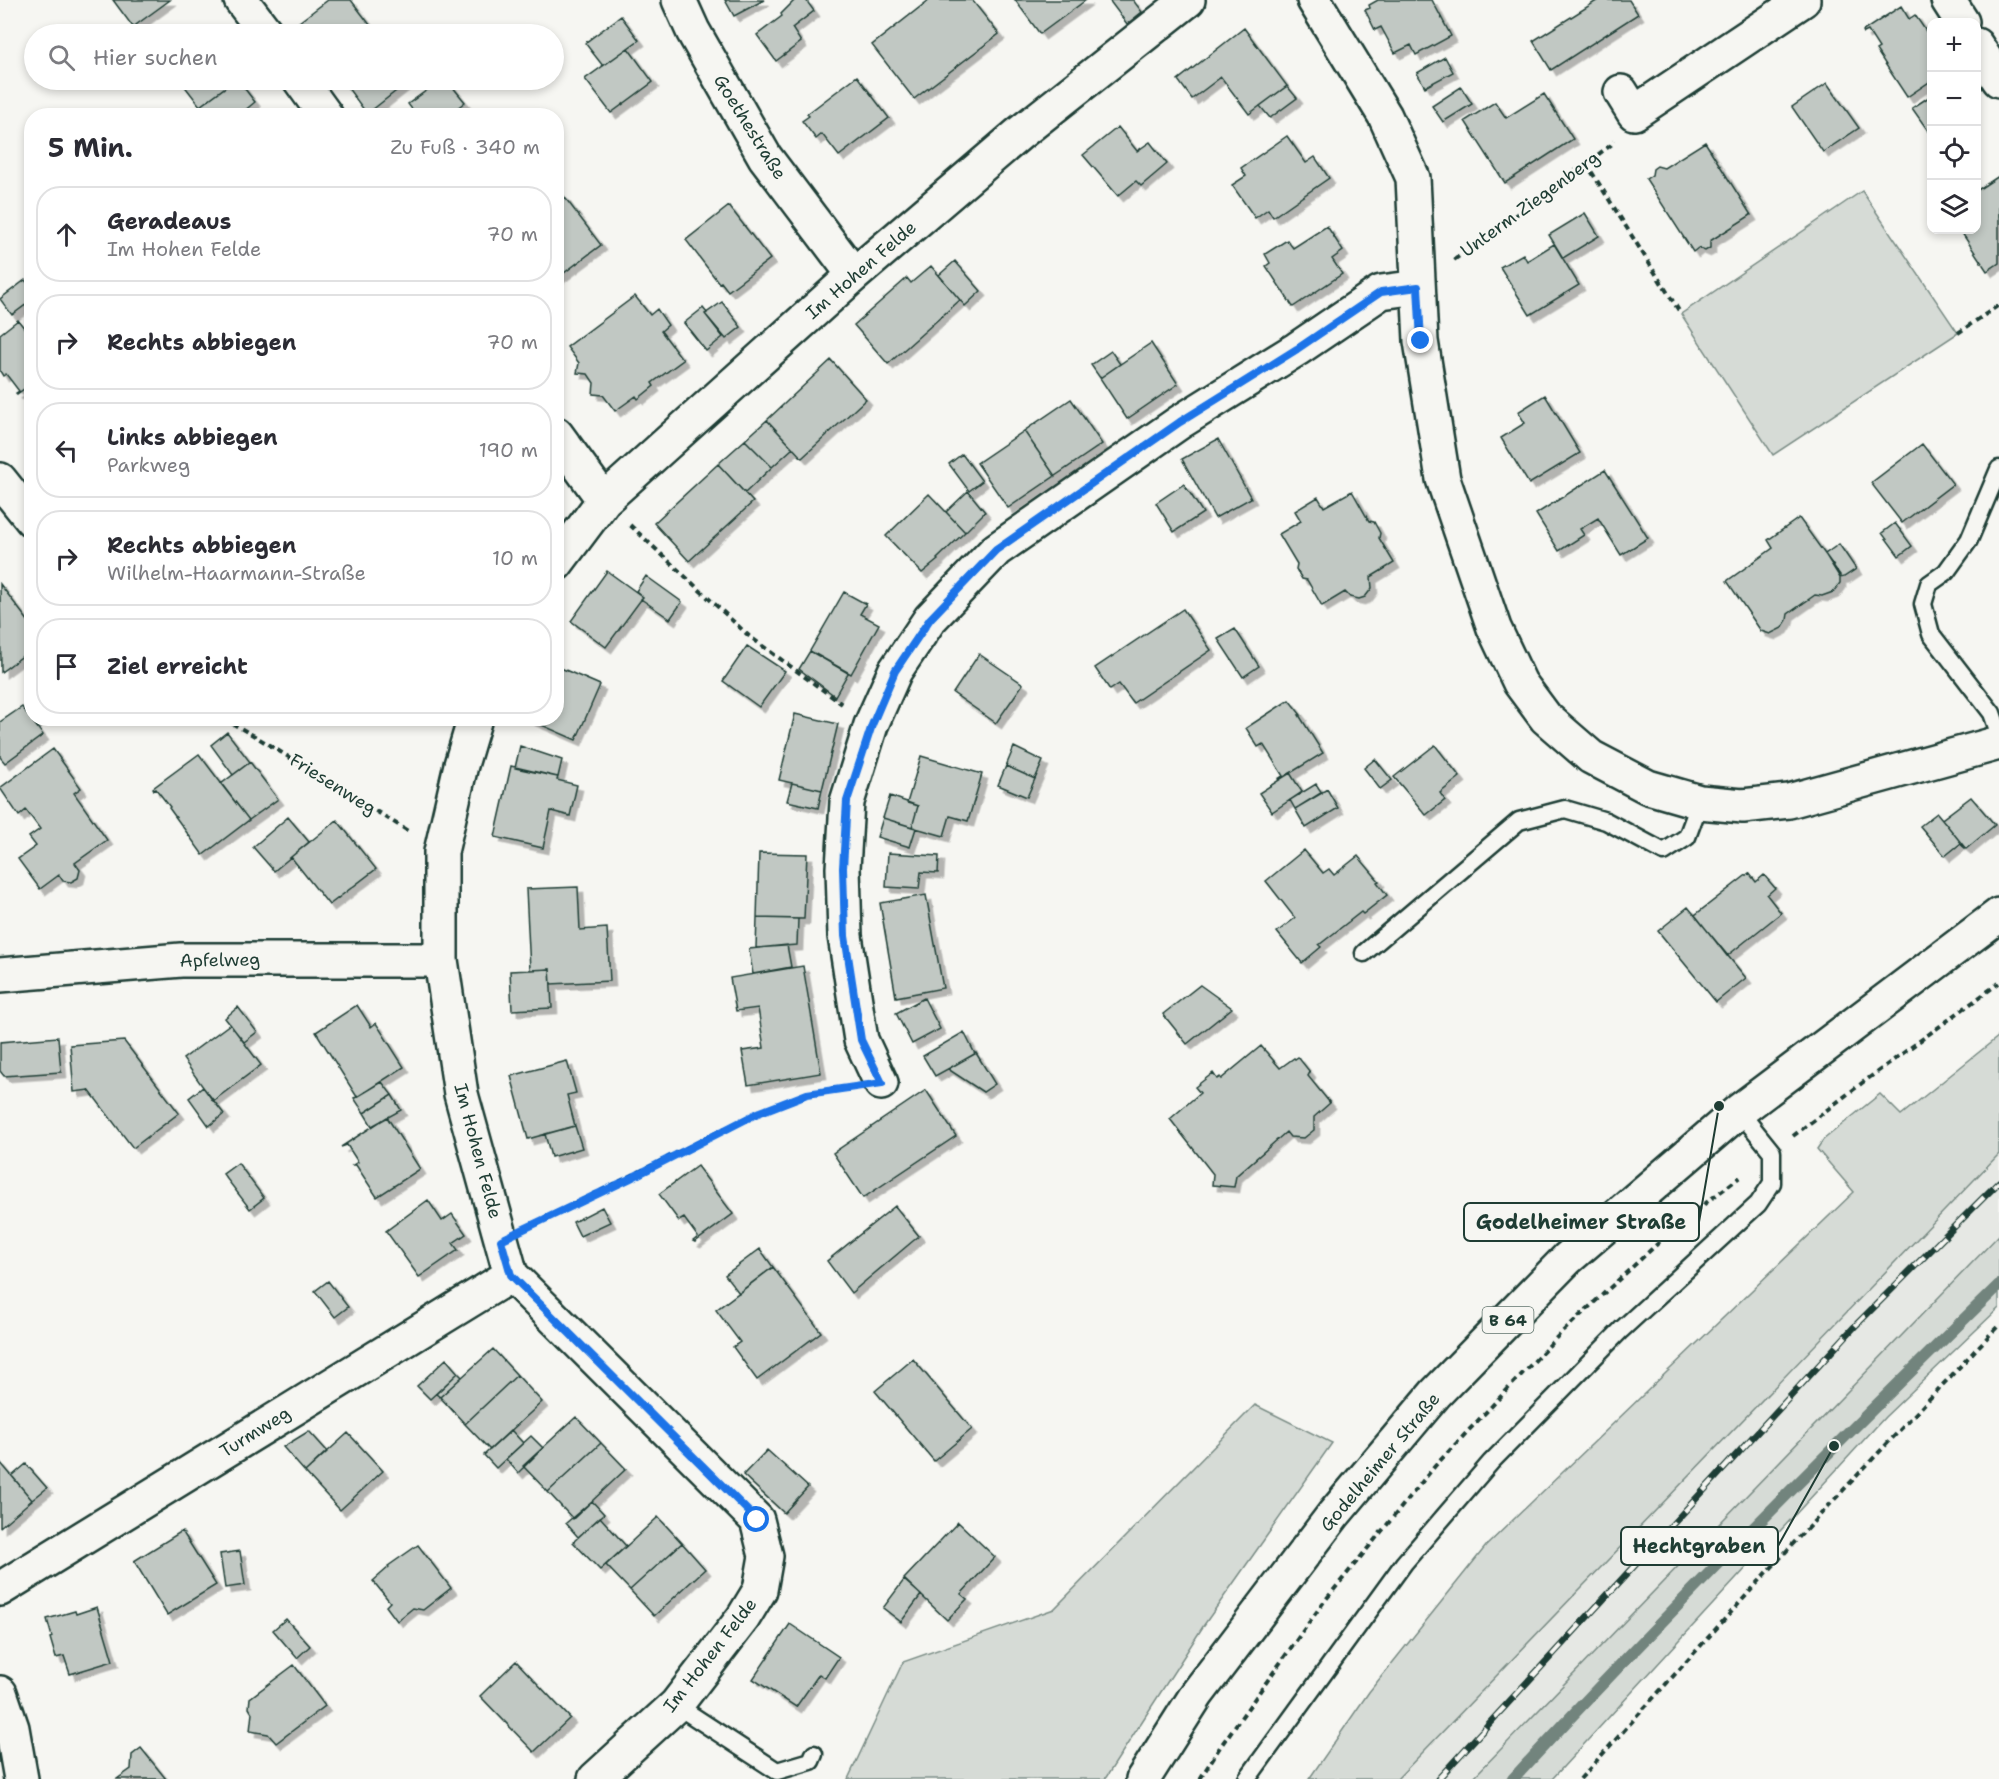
<!DOCTYPE html>
<html lang="de">
<meta charset="utf-8">
<style>
:root{--surface:#fff;--page:#f7f7f7;--text:#2b2b33;--muted:#7c7c81;--line:#e1e1e2}
body{margin:0;font-family:"Shantell Sans",sans-serif;background:var(--page);color:var(--text)}
.controls{position:absolute;right:18px;top:18px;display:grid;overflow:hidden;border-radius:12px;box-shadow:0 3px 9px #0003}
.controls button{width:54px;height:54px;display:grid;place-items:center;padding:0;border:0;border-bottom:2px solid var(--line);background:var(--surface);color:var(--text);font:30px sans-serif}
.stop{position:absolute;width:18px;height:18px;margin:-14px;border:4px solid #1a73e8;border-radius:50%;background:#fff}
.stop.end{background:#1a73e8;border-color:#fff;box-shadow:0 2px 6px #0008}
.list{margin:0;padding:0;list-style:none}
h2{display:flex;justify-content:space-between;align-items:center;height:78px;margin:0;padding:0 24px;font-size:26px}
h2 small{font-size:20px;font-weight:400;color:var(--muted)}
.list li{display:grid;grid-template-columns:39px 1fr auto;gap:18px;align-items:center;box-sizing:border-box;height:96px;margin:0 12px 12px;padding:0 12px;border:2px solid var(--line);border-radius:24px}
.list b{display:block;font-size:22px;white-space:nowrap}
.list p{margin:0;font-size:20px;white-space:nowrap;color:var(--muted)}
.list em{font-size:20px;font-style:normal;color:var(--muted)}
.icon{flex:none;width:33px;height:33px;fill:none;stroke:currentColor;stroke-width:2;stroke-linecap:round;stroke-linejoin:round}
.map{position:relative;flex:none;width:1999px;height:1779px;overflow:hidden}
.search{position:absolute;background:var(--surface);box-shadow:0 3px 9px #0003;left:24px;top:24px;width:540px;height:66px;display:flex;align-items:center;gap:15px;box-sizing:border-box;padding:0 21px;border-radius:33px;color:var(--muted);font-size:22px}
.panel{position:absolute;background:var(--surface);box-shadow:0 3px 9px #0003;left:24px;top:108px;width:540px;height:618px;border-radius:24px}
.map>svg:first-child{display:block}
</style>
<div class="map">
<svg width="1999" height="1779" viewBox="0 0 1999 1779">
<defs>
<filter id="shadow"><feDropShadow dx="5.5" dy="5.5" stdDeviation="0" flood-color="#0004"/></filter>
</defs>
<rect width="100%" height="100%" fill="#f6f6f2"/>
<filter id="ink" filterUnits="userSpaceOnUse"><feTurbulence type="fractalNoise" baseFrequency=".0167" numOctaves="2"/><feDisplacementMap in="SourceGraphic" scale="12" xChannelSelector="R" yChannelSelector="G"/><feConvolveMatrix kernelMatrix="1 2 1 2 8 2 1 2 1" color-interpolation-filters="sRGB"/></filter>
<g filter="url(#ink)">
<path fill="#e6e8e4" d="M1999,1154v81l-527,544h-75z"/>
<path fill="#d6dbd6" stroke="#7a8c85" stroke-width="1.5" d="M1862,191l96,142 -185,122 -92,-141z
M1999,1036v118l-602,625h-88l60,-87 117,-146 368,-354 -37,-43 6,-9 57,-46 21,21z
M1999,1235v73l-114,109 -333,362h-80z
M1255,1405l77,38 -128,182 -99,154h-257l55,-117 151,-53z"/>
<g fill="none" stroke-linecap="round" stroke-linejoin="round">
<path stroke="#72847d" stroke-width="12" d="M1513,1779c157,-170 321,-333 486,-494"/>
</g>
<path fill="#c1c8c3" stroke="#1f3d34" stroke-width="1.5" filter="url(#shadow)" d="M113,0h57l-37,27z
M328,0h23l26,34h-68l-10,-12z
M725,0h39l-30,16z
M795,0h11l8,11 -22,17 9,14 -25,19 -19,-26 25,-19 -1,-2z
M929,0h43l27,34 -85,65 -42,-54z
M1015,0h71l-46,34z
M1109,0h24l9,12 -15,12z
M1378,0h54l19,36 -35,19 -5,-10 -16,8 -14,-26 -6,3 -10,-20 5,-2 -1,-3z
M1598,0h31l9,14 -87,56 -18,-29z
M1901,6l8,13 6,-4 17,25v40l-25,17 -31,-47 3,-2 -11,-17 -4,2 -1,-2z
M621,16l18,24 -36,26 -18,-23z
M1244,28l43,58 -38,28 -28,-37 -29,22 -14,-19z
M628,48l25,34 -42,31 -26,-34z
M1445,57l8,15 -28,15 -8,-14z
M857,76l32,42 -50,38 -17,-22 -6,5 -14,-18 7,-5 -2,-2z
M180,80h55l-35,26z
M235,80h3l17,22 -17,14h-31l-7,-10z
M342,80h68l-43,34z
M441,80h6l18,22 -18,14h-30l-9,-12z
M1827,83l32,45 -36,24 -31,-45z
M1287,86l10,12 -27,20 -10,-12z
M1461,87l11,17 -29,18 -11,-16z
M1544,94l29,45 -68,44 -40,-62 30,-19 11,16z
M1932,95v39l-1,1 -19,-27z
M1118,127l19,24 13,-9 17,22 -26,22 -5,-5 -18,15 -35,-41z
M1287,136l19,27 9,-6 14,21 -56,39 -5,-8 -13,9 -23,-33 14,-9 -5,-8z
M1705,142l46,73 -41,26v7l-5,3 -7,-3 -5,4 -47,-73 6,-4 1,-6 4,-3 7,2z
M1999,176v87l-12,8 -27,-41h16v-39z
M563,195l38,50 -45,34v-79z
M729,206l41,53 -42,32 -7,-9 -2,1 -33,-43z
M1585,213l14,23 -36,22 -14,-23z
M1327,226l16,25 -11,8 10,15 -49,33 -27,-41 4,-3 -5,-9 22,-14 6,8z
M1554,244l25,41 -49,30 -30,-48 23,-13 4,7z
M955,261l26,30 -16,15 -26,-31z
M931,266l29,34 -72,64 -34,-39 53,-47 4,5z
M25,280l7,8v12l-20,15 -12,-16z
M635,296l15,19 7,-6 11,16 -7,6 22,29 -31,23 2,3 -16,13 -2,-3 -21,15 -12,-16 -10,-1 1,-11 -6,-9 -11,-1 2,-10 -12,-16z
M722,302l19,25 -15,12 -21,-25z
M703,308l4,5 -2,1 18,23 -17,14 -22,-28z
M18,320l14,18v45l-15,11 -1,-1 3,-2 -13,-17 -3,2 -3,-5v-37z
M1151,343l27,41 -51,35 -27,-41z
M1111,351l9,13 -20,14 -9,-13z
M831,360l35,39 -64,59 -35,-38z
M1545,395l35,58 -51,31 -28,-46 24,-15 -7,-11z
M1071,399l31,45 -47,32 -31,-45z
M767,420l26,28 -21,19 -27,-27z
M1024,431l31,45 -47,32 -31,-45z
M1218,439l33,59 -36,20 -33,-59z
M745,440l27,27 -27,26 -27,-29z
M1922,444l31,40 -51,39 -31,-40z
M962,454l20,27 -13,10 -20,-27z
M718,464l35,38 -64,59 -35,-38z
M1605,470l43,68 -27,17 -23,-37 -18,11 4,6 -25,16 -23,-37z
M1184,484l19,29 -29,19 -18,-29z
M968,491l17,21 -20,20 -19,-20z
M1352,491l17,30 5,1 6,11 -1,5 15,25 -23,14 1,11 -7,9 -6,2 -9,-2 -5,-5 -23,14 -15,-26 -5,-1 -6,-10 1,-5 -18,-30 22,-13 -6,-10 23,-14 6,10z
M929,494l36,38 -28,27 1,1 -16,13 -36,-37z
M1799,518l41,57v8l-7,9 -11,4 -7,-1 -27,19 -1,6 -5,8 -12,6 -9,-3 -34,-50 46,-33 -5,-8z
M1895,523l17,23 -13,10 -17,-23z
M1839,544l17,25 -12,8 -4,1 -15,-24z
M607,571l36,26 -37,50 -35,-26z
M646,576l36,26 -12,17 -29,-20 2,-2 -7,-6z
M0,584l32,42v23l-31,23z
M844,592l22,12 -6,10 19,10 -28,50 -41,-23z
M1183,609l28,41 -78,53 -14,-19 -9,6 -15,-22z
M1235,629l24,37 -16,11 -25,-38z
M747,646l38,25 -26,36 -36,-26z
M810,651l38,22 -13,23 -36,-27z
M979,654l44,30 -27,39 -43,-30z
M556,666l44,19 -24,55 -46,-20 1,-2h25z
M1289,700l12,15h-2l24,38 -44,27 -1,-1 5,-3 -20,-32 -5,3 -12,-19z
M22,707l21,28 -38,28 -5,-6v-35z
M795,714l43,10 -16,66 -43,-10z
M227,732l23,30 -17,13 -22,-30z
M1435,745l25,32 -20,16 5,7 -19,15 -32,-38z
M520,746l42,14 -4,17 -43,-9z
M1014,747l29,14 -8,18 -29,-13z
M53,749l28,39 -7,5 33,47 -32,23 5,7 -2,8 -7,4 -8,-1 -4,-6 -19,14 -22,-30 18,-13 -7,-9 11,-8 -14,-19 -7,6 -19,-28z
M199,754l50,66 -46,35 -34,-47 1,-1 -14,-18 -2,1 -1,-2z
M921,756l61,18 -14,47 -18,-5 -6,20 -32,-9 6,-21 -11,-3z
M1375,759l17,21 -12,9 -16,-21z
M250,762l28,37 -29,21 -28,-36z
M511,766l47,11 -1,3 20,5 -7,31 -19,-5 -8,37 -48,-11z
M1006,766l29,13 -8,18 -29,-12z
M1290,773l12,19 -30,20 -13,-19z
M792,783l30,7 -4,18 -31,-7z
M1316,784l6,9 -27,16 -5,-9z
M1327,789l11,19 -32,20 -11,-19z
M890,796l28,10 -6,21 -29,-9z
M1971,797l24,28 -29,24 -24,-30z
M1937,813l5,6 24,30 -6,-5 -15,12 -25,-30z
M288,817l21,25 -35,29 -21,-24z
M883,818l33,10 -6,19 -33,-10z
M337,820l39,49 -47,36 -38,-48z
M1304,850l19,23 6,-4 5,6 24,-19 21,25 -2,1 10,13 -24,19 -2,-2 -42,33 2,2 -19,16 -25,-31 18,-14 -29,-37z
M759,853l48,1 -3,65 -47,-1z
M888,853l51,3 -1,17 -17,-1 -2,17 -33,-2z
M1749,873l7,9 8,-7 11,13 -8,7 14,18 -54,43 -32,-41z
M578,887l2,43 27,-2 3,53 -59,3 -1,-15 -20,1 -4,-81z
M926,895l17,93 -47,9 -16,-94z
M1688,907l58,71 -30,24 -58,-71z
M757,918l41,1 -1,26 -41,3z
M787,945l4,22 -38,7 -4,-25z
M803,966l18,107 -73,12 -6,-34 22,-3 -6,-40 -22,3 -6,-33z
M550,969l2,39 -40,2 -2,-39z
M1200,985l32,23 -45,36 -24,-30z
M924,998l16,31 -28,15 -16,-31z
M357,1005l14,22 5,-4 28,44 -47,30 -41,-65z
M238,1007l19,25 -13,10 -19,-24z
M230,1024l31,41 -48,36 -30,-42z
M964,1032l11,22 -40,22 -12,-20z
M58,1037l3,35 -57,4 -4,-5v-29z
M124,1041l55,72 -46,35 -44,-58 -15,2 -4,-47z
M1261,1046l19,22 14,-10 1,1 3,-2 12,15 -2,4 22,27 -16,14v13l-10,8 -14,-1 -4,-5 -50,44 -2,11 -22,-2 1,-11 -43,-55 30,-26 -5,-6 18,-14 4,6 3,-2 1,2z
M976,1053l19,31 -12,8 -35,-23z
M567,1061l9,32 -9,2 8,31 -47,13 -17,-63z
M382,1082l10,13 -28,18 -10,-15 3,-1z
M203,1087l21,27 -15,12 -20,-28z
M926,1090l30,46 -93,62 -30,-45z
M392,1095l9,15 -29,16 -8,-13z
M387,1117l33,52 -43,28 -21,-32h-3l5,-3 -11,-17 -6,2z
M575,1126l7,22 -31,9 -6,-23z
M238,1163l26,35 -14,11 -27,-35z
M697,1166l36,48 -38,28 -2,-1 5,-4 -14,-19 -5,3 -20,-27z
M428,1200l14,21 10,-7 14,20 -13,9 5,7 -39,27 -33,-46z
M895,1206l24,30 -68,57 -24,-32z
M602,1207l8,15 -30,14 -7,-14z
M760,1249l13,18 -34,26 -14,-18z
M773,1267l48,65 -64,48 -24,-33 7,-5 -24,-32z
M328,1281l20,26 -13,10 -20,-26z
M493,1349l24,26 -52,49 -25,-27z
M446,1359l12,14 -28,26 -13,-13z
M913,1359l59,70 -38,32 -59,-70z
M458,1373l4,4 -22,20 -4,-3z
M517,1375l25,27 -52,48 -25,-26z
M576,1417l25,26 -53,49 -25,-26z
M511,1430l12,13 -27,25 -12,-13z
M309,1431l18,20 -22,21 -22,-25z
M348,1433l35,38 -43,39 -35,-38z
M531,1436l12,12 -25,25 -12,-14z
M601,1443l25,26 -53,50 -25,-27z
M767,1450l41,37 -24,26 -41,-38z
M0,1462l32,38 -32,27z
M26,1464l21,24 -15,12 -20,-24z
M592,1501l12,13 -26,23 -12,-14z
M600,1517l26,29 -26,24 -27,-28z
M658,1517l24,26 -52,47 -24,-25z
M958,1522l37,35 -34,37 6,5 -20,21 -43,-41z
M182,1531l34,54 -49,30 -33,-54z
M682,1543l23,26 -51,47 -24,-26z
M418,1545l33,43 -28,22 -10,-2 -16,13 -11,-15 4,-4 -17,-21 16,-14 -1,-1z
M240,1551l5,34 -20,3 -5,-34z
M904,1580l17,15 -20,27 -18,-14z
M97,1607l16,54 -43,13 -6,-18 -8,2 -6,-20 2,-1 -5,-18 28,-8 1,3z
M286,1619l24,27 -13,12 -24,-28z
M790,1624l49,33 -14,21 -6,-4 -23,33 -43,-28z
M516,1661l54,57 -36,34 -54,-56z
M294,1665l31,41 -49,37 -8,-9 -18,-3 2,-18 -3,-5 1,-10z
M141,1748l25,31h-49l14,-10 1,-14z"/>
<g fill="none" stroke-linecap="round" stroke-linejoin="round">
<defs>
<path id="lane" d="M1999,469l-30,71 -23,32 -17,12 -6,20 8,30 61,79 7,20
M1364,953l155,-132 46,-12 41,12 58,31 23,-15 13,-35
M676,1705l101,66 34,-10 3,-7
M1247,1779l157,-216 87,-101 130,-132 137,-126 14,-21v-31l-33,-41"/>
<path id="street" d="M241,0l26,34
M679,0l14,31 72,126 89,118
M1314,0l71,116 28,62 8,163 22,138 51,149 26,55 26,35 45,39 57,30 52,15 43,4 46,-5 210,-58
M1948,0l14,22
M1976,45l23,35
M300,80l26,36
M1621,92l13,21 169,-113
M556,434l48,66
M0,480l32,40
M556,564l48,-64 250,-225 166,-142 168,-133
M475,718l-14,47 -20,87v108l20,134 50,181 246,245 9,36 -6,34 -17,28 -67,87 -81,74
M0,975l181,-15h260
M881,1083l-20,-43 -16,-104 -2,-68 4,-66 24,-77 24,-54 35,-52 66,-69 184,-128 117,-73 84,-57 37,-5
M0,1589l511,-314
M0,1693l12,35 9,51"/>
<path id="primary" d="M1143,1779l54,-85 137,-180 101,-120 132,-135 172,-148 260,-196"/>
</defs>
<use href="#lane" stroke="#1f3d34" stroke-width="21"/>
<use href="#street" stroke="#1f3d34" stroke-width="38"/>
<use href="#primary" stroke="#1f3d34" stroke-width="38"/>
<path stroke="#1f3d34" stroke-width="4" stroke-dasharray="6 4.5" stroke-linecap="butt" d="M1586,163l95,151
M1454,260l157,-115 3,-4
M1958,333l41,-28
M630,525l119,111 93,68
M223,718l35,20 150,93
M1793,1136l69,-53 137,-100
M535,1224l223,-111 49,-19 38,-6
M1200,1779l20,-32 103,-144 112,-137 124,-131 123,-114 58,-44
M1580,1779l221,-244 198,-210"/>
<use href="#lane" stroke="#f6f6f2" stroke-width="16"/>
<use href="#street" stroke="#f6f6f2" stroke-width="33"/>
<use href="#primary" stroke="#f6f6f2" stroke-width="33"/>
<defs>
<path id="rail" d="M1438,1779l418,-454 143,-143"/>
</defs>
<use href="#rail" stroke="#1f3d34" stroke-width="7"/>
<use href="#rail" stroke="#f6f6f2" stroke-width="4.5" stroke-dasharray="14" stroke-linecap="butt"/>
</g>
</g>
<g fill="none" stroke-linecap="round" stroke-linejoin="round" filter="url(#ink)">
<path stroke="#1a73e8" stroke-width="8" d="M757,1520l-246,-245 -10,-35 128,-61 129,-66 49,-19 75,-11 -21,-43 -16,-104 -2,-68 4,-67 25,-76 23,-54 35,-52 66,-69 184,-128 117,-73 84,-57 37,-5 3,54"/>
</g>
<g text-anchor="middle" stroke-width="6" stroke-linejoin="round" paint-order="stroke">
<rect fill="#f6f6f2" stroke="#60746d" stroke-width="1.5" x="1482.5" y="1307" width="51" height="26" rx="4.5"/>
<g font-size="16" font-weight="bold" fill="#1f3d34">
<text x="1508" y="1326">B 64</text>
</g>
<g font-size="18" fill="#1f3d34" stroke="#f6f6f2">
<text transform="translate(750 127) rotate(58)" y="6">Goethestraße</text>
<text transform="translate(1530 204) rotate(-36)" y="6">Unterm Ziegenberg</text>
<text transform="translate(861 270) rotate(-41)" y="6">Im Hohen Felde</text>
<text transform="translate(333 784) rotate(32)" y="6">Friesenweg</text>
<text transform="translate(220 960) rotate(-1)" y="6">Apfelweg</text>
<text transform="translate(478 1151) rotate(75)" y="6">Im Hohen Felde</text>
<text transform="translate(255 1432) rotate(-32)" y="6">Turmweg</text>
<text transform="translate(1380 1462) rotate(-50)" y="6">Godelheimer Straße</text>
<text transform="translate(710 1655) rotate(-52)" y="6">Im Hohen Felde</text>
</g>
</g>
<path fill="none" stroke="#1f3d34" stroke-width="2" d="M1719 1106L1699 1222M1834 1446L1778 1546"/>
<g fill="#1f3d34" stroke="#f6f6f2" stroke-width="2">
<circle cx="1719" cy="1106" r="6"/>
<circle cx="1834" cy="1446" r="6"/>
</g>
<g fill="#f6f6f2" stroke="#1f3d34" stroke-width="2">
<rect x="1464" y="1203" width="235" height="38" rx="6"/>
<rect x="1621" y="1527" width="157" height="38" rx="6"/>
</g>
<g font-size="20" text-anchor="middle" font-weight="bold" fill="#1f3d34">
<text x="1581" y="1229">Godelheimer Straße</text>
<text x="1699" y="1553">Hechtgraben</text>
</g>
</svg>
<div class="controls">
<button>+</button>
<button>−</button>
<button><svg class="icon" aria-label="locate" viewBox="0 0 24 24"><circle cx="12" cy="12" r="6"/><path d="M12 2v4M12 18v4M2 12h4M18 12h4"/></svg></button>
<button><svg class="icon" aria-label="layers" viewBox="0 0 24 24"><path d="M12 4l9 5-9 5-9-5zM3 14l9 5 9-5"/></svg></button>
</div>
<div class="stop" style="left:757px;top:1520px"></div>
<div class="stop end" style="left:1421px;top:341px"></div>
<div class="search"><svg class="icon" aria-label="search" viewBox="0 0 24 24"><circle cx="10" cy="10" r="6"/><path d="M15 15l6 6"/></svg>Hier suchen</div>
<section class="panel">
<h2>5 Min.<small>Zu Fuß · 340 m</small></h2>
<ul class="list">
<li><svg class="icon" aria-label="ahead" viewBox="0 0 24 24"><path d="M12 20V5M6 11l6-6 6 6"/></svg><div><b>Geradeaus</b><p>Im Hohen Felde</p></div><em>70 m</em></li>
<li><svg class="icon" aria-label="right" viewBox="0 0 24 24"><path d="M7 20v-9h11M14 6l5 5-5 5"/></svg><div><b>Rechts abbiegen</b></div><em>70 m</em></li>
<li><svg class="icon" aria-label="left" viewBox="0 0 24 24"><path d="M17 20v-9H6M10 6l-5 5 5 5"/></svg><div><b>Links abbiegen</b><p>Parkweg</p></div><em>190 m</em></li>
<li><svg class="icon" aria-label="right" viewBox="0 0 24 24"><path d="M7 20v-9h11M14 6l5 5-5 5"/></svg><div><b>Rechts abbiegen</b><p>Wilhelm-Haarmann-Straße</p></div><em>10 m</em></li>
<li><svg class="icon" aria-label="arrive" viewBox="0 0 24 24"><path d="M6 21V4h12l-3 4 3 4H6"/></svg><div><b>Ziel erreicht</b></div></li>
</ul>
</section>
</div>
